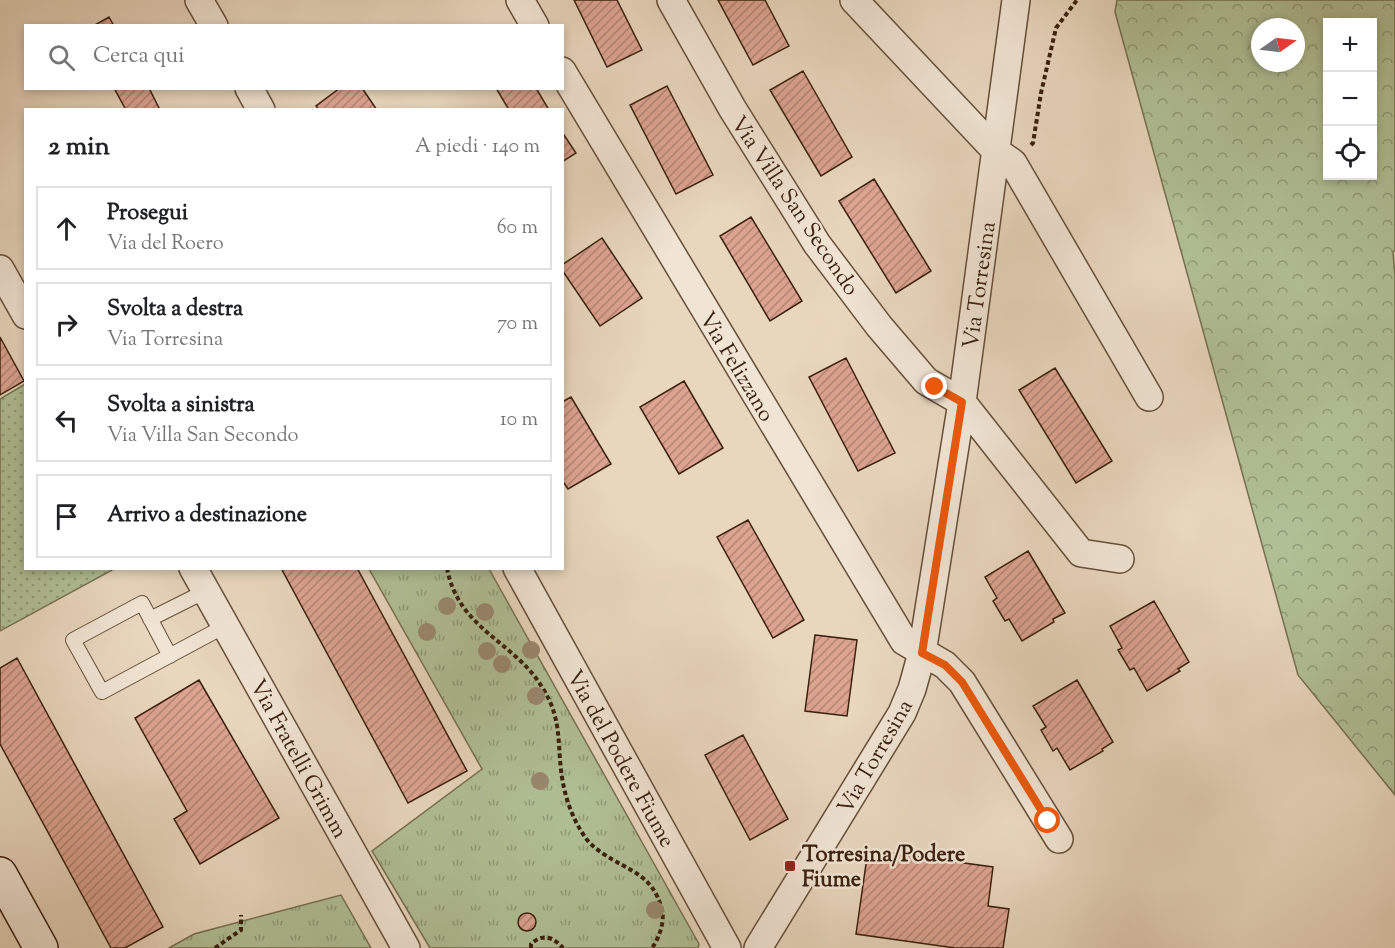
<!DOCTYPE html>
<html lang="it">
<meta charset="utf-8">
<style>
:root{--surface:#fff;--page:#f2f2f2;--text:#202124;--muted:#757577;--line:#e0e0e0}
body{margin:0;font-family:"Sorts Mill Goudy",serif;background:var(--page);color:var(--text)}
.controls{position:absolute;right:18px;top:18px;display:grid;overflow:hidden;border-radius:0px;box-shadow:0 3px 9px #0003}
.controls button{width:54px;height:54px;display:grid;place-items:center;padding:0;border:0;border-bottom:2px solid var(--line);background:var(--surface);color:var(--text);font:30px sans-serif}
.compass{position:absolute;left:1251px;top:18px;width:54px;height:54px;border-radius:50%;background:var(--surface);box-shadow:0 3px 9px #0003;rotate:76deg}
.stop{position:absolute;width:18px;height:18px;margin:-14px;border:4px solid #ea580c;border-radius:50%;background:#fff}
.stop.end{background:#ea580c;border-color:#fff;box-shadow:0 2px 6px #0008}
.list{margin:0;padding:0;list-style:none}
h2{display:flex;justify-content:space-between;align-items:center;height:78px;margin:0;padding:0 24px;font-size:26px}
h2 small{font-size:20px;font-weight:400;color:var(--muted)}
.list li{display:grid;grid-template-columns:39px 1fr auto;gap:18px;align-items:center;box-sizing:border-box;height:84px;margin:0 12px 12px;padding:0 12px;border:2px solid var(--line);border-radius:0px}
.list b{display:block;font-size:22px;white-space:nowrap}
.list p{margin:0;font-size:20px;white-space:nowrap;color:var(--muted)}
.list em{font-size:20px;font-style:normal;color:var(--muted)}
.icon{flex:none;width:33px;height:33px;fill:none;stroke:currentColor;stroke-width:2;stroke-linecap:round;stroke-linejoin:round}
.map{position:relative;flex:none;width:1395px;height:948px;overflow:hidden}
.search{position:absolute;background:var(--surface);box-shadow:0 3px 9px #0003;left:24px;top:24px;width:540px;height:66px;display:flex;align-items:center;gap:15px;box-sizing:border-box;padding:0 21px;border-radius:0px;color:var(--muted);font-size:22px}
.panel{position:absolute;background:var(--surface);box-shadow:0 3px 9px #0003;left:24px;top:108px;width:540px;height:462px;border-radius:0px}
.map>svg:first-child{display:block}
</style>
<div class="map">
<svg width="1395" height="948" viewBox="0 0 1395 948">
<defs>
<pattern id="grass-dots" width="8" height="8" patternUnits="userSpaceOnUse" patternTransform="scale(1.5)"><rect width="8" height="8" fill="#b0bf95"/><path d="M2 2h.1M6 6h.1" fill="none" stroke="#909b78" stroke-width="1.8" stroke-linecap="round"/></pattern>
<pattern id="forest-crowns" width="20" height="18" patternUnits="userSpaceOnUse" patternTransform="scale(1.5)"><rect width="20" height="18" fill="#b0bf95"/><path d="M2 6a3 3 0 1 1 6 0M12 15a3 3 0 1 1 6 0" fill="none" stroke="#909b78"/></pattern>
<pattern id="park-tufts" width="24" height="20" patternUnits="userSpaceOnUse" patternTransform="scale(1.5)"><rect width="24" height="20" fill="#b0bf95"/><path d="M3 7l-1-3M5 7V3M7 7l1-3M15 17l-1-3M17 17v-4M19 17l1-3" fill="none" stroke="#909b78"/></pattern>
<pattern id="building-hatch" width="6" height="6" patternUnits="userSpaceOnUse" patternTransform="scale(1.5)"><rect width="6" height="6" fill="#dca390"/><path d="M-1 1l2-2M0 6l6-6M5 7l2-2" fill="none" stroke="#b48474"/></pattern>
</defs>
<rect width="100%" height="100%" fill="#e8d6bd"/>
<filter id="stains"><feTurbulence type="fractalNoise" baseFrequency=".00333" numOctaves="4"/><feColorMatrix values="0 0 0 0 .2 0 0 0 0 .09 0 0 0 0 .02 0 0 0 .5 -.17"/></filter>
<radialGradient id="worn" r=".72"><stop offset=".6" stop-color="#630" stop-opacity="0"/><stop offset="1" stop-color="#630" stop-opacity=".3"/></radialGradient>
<path fill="url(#grass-dots)" stroke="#767051" stroke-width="1.5" d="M25,384l1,184 88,1 -114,62v-232z"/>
<path fill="url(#forest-crowns)" stroke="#767051" stroke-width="1.5" fill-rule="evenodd" d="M1117,0h278v250l-2,2 2,24v519l-97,-120 -183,-663zM1328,22h44v154h-44zM1260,27h36v36h-36z"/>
<path fill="url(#park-tufts)" stroke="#767051" stroke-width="1.5" d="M369,569h120l210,375 -1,4h-268l-58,-97 110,-82z
M341,895l30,53h-202l25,-14z"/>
<path fill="url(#building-hatch)" stroke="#3b200d" stroke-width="1.5" d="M574,0h43l25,50 -35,17z
M718,0h47l24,46 -36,19z
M109,17l5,9h-21z
M803,71l49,86 -31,19 -51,-86z
M667,86l46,89 -37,19 -46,-89z
M114,88h35l11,22h-34z
M340,88h22l15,22h-58l-3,-4z
M496,88h40l13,22h-40z
M562,132l14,21 -14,9z
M874,179l57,92 -35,22 -57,-92z
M751,217l51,84 -32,20 -50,-85z
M602,238l40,60 -42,28 -38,-56v-5z
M0,337l24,44 -24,14z
M846,358l49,95 -37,18 -49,-94z
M1055,368l57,93 -36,22 -57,-93z
M684,381l39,67 -44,26 -39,-67z
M571,397l40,67 -43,25 -6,-9v-78z
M748,520l56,100 -31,18 -56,-101z
M1028,551l37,62 -12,6 1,3 -32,19 -13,-22 -4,2 -12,-20 4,-3 -12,-21z
M281,568h76l110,203 -59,32z
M1154,601l35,61 -11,7 2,2 -33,20 -13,-23 -4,2 -12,-20 4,-2 -12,-22z
M815,635l42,5 -10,76 -42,-5z
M17,658l146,269 -38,21h-14l-111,-204v-76z
M199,680l80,138 -79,46 -26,-45 13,-8 -52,-93z
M1077,680l36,62 -11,7 1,2 -33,19 -13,-22 -4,3 -12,-21 5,-3 -13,-21z
M743,735l45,84 -38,21 -45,-85z
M868,850l125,17 -5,39 21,3 -6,39h-48l-99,-14z
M518 922a9 9 0 1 1 18 0a9 9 0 1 1-18 0Z"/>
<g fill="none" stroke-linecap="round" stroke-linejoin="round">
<defs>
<path id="lane" d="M150,619l56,-28
M170,656l-28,-53 -69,37 29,52 123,-66"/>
<path id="street" d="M199,0l15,26
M520,0l15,26
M671,0l61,108 85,136 62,82 47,55 36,21 119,151 39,6
M854,0l142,151 17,12 136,234
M562,71l342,570 41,24 17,17 97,157
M249,88l12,22
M0,269l26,46
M193,568l213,380
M517,568l210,380
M758,948l144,-235 10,-24 10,-36 40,-251 54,-402"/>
<path id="secondary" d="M0,874l41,74"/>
</defs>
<use href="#lane" stroke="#664e39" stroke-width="16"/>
<use href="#street" stroke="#664e39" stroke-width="30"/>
<use href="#secondary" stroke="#3b200d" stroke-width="36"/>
<path stroke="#3b200d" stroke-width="4" stroke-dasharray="4.5 3" stroke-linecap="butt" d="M1031,145l2,-2 8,-50 15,-65 21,-28
M447,568c11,61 67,73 95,119 22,34 14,60 21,96 4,21 12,41 25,58 4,5 9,8 14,12 28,19 51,21 60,57 3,12 -3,28 -10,38
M215,948l26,-18v-15
M531,948v-4c12,-11 22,-7 32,4"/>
<use href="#lane" stroke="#f0e4d4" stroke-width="14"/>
<use href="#street" stroke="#f0e4d4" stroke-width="27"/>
<use href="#secondary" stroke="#f0e4d4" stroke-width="33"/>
</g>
<g fill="#99886f">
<circle cx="447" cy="606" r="9"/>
<circle cx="485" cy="612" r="9"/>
<circle cx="427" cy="632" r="9"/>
<circle cx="531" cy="650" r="9"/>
<circle cx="487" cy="651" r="9"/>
<circle cx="502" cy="664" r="9"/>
<circle cx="536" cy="696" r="9"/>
<circle cx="540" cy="781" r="9"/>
<circle cx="655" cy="910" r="9"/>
</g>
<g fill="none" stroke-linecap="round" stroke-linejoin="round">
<path stroke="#ea580c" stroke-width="8" d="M935,387l27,15 -40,251 23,12 17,17 86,139"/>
</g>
<rect fill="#8f2418" stroke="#f0e4d4" stroke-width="2" x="784" y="860" width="12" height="12" rx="3"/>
<g text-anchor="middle" stroke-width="5" stroke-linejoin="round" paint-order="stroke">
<g font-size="22" fill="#3b200d" stroke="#f0e4d4">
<text transform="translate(796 205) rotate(56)" y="8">Via Villa San Secondo</text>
<text transform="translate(978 285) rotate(-82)" y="8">Via Torresina</text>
<text transform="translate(738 366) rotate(59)" y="8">Via Felizzano</text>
<text transform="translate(874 756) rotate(-60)" y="8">Via Torresina</text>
<text transform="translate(300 758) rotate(61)" y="8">Via Fratelli Grimm</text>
<text transform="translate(622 758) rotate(61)" y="8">Via del Podere Fiume</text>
</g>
<g font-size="22" font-weight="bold" fill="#3b200d" stroke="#f0e4d4" text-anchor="start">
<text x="802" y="861">Torresina/Podere<tspan x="802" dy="25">Fiume</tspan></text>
</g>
</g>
<rect width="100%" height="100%" filter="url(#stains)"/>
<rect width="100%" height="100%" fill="url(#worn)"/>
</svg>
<div class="controls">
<button>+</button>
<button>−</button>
<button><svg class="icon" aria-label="locate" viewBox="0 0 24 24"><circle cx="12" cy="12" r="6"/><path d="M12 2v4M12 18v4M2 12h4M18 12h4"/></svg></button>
</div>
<svg class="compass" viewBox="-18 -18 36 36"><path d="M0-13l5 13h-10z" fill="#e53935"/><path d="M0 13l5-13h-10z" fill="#757577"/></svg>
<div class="stop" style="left:1048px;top:821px"></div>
<div class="stop end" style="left:935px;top:387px"></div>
<div class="search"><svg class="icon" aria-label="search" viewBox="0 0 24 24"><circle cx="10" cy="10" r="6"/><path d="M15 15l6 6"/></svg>Cerca qui</div>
<section class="panel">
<h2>2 min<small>A piedi · 140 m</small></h2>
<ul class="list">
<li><svg class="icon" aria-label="ahead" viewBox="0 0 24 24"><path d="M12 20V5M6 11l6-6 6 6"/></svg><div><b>Prosegui</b><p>Via del Roero</p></div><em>60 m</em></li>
<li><svg class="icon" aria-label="right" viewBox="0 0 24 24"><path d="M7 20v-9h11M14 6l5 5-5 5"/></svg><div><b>Svolta a destra</b><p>Via Torresina</p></div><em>70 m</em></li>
<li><svg class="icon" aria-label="left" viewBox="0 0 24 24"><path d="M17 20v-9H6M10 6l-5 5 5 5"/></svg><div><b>Svolta a sinistra</b><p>Via Villa San Secondo</p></div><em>10 m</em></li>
<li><svg class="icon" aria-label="arrive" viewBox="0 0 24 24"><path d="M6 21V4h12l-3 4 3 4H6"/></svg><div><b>Arrivo a destinazione</b></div></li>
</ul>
</section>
</div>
